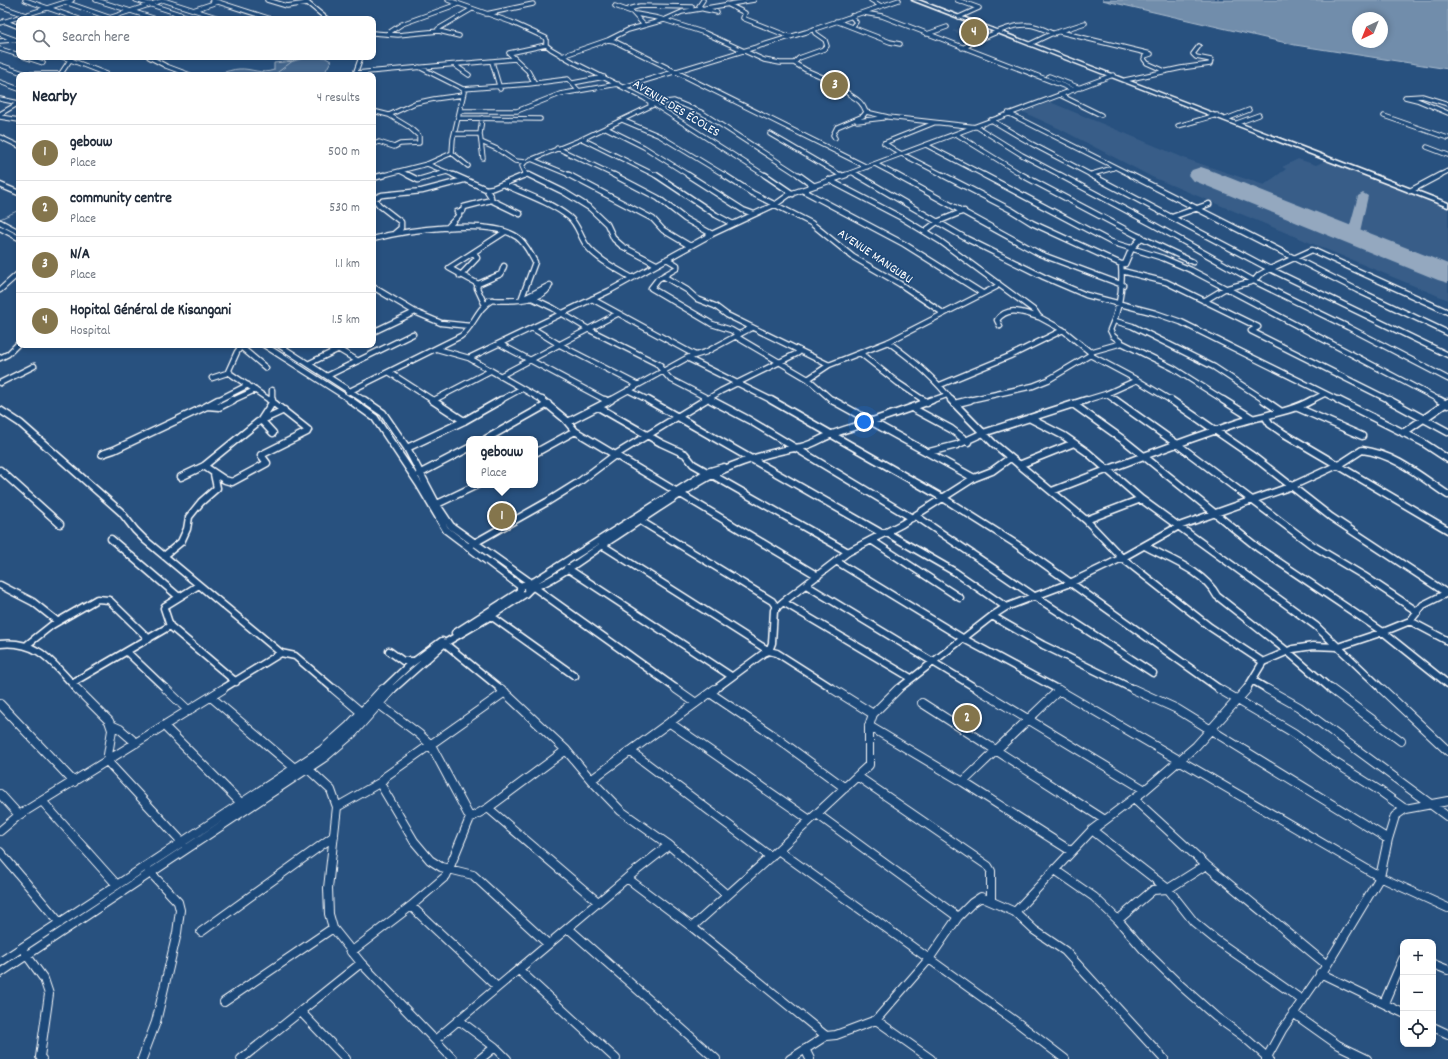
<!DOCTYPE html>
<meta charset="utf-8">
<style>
:root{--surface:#fff;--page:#f6f6f7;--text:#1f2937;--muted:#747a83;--line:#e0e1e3;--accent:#84754c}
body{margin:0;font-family:Dekko,sans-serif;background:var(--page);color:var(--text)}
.controls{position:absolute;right:12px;bottom:12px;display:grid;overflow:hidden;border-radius:8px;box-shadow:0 2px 6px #0003}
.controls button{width:36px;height:36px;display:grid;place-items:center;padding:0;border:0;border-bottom:1px solid var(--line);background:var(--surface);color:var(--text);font:20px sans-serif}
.compass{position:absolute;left:1352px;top:12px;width:36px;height:36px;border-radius:50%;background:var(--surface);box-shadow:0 2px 6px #0003;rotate:223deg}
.you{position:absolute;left:864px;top:422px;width:14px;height:14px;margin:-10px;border:3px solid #fff;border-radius:50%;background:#1a73e8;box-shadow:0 0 0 6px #1a73e833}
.badge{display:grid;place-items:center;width:26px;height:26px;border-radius:50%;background:var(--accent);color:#fff;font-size:13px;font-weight:700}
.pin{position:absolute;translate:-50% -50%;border:2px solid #fff;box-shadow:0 1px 4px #0006}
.popup{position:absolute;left:466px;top:436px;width:72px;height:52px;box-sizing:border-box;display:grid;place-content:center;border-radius:8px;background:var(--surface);filter:drop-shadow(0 1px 3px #0005);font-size:13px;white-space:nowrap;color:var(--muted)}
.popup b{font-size:15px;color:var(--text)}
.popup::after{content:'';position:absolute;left:50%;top:100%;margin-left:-8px;border:8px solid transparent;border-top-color:var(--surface)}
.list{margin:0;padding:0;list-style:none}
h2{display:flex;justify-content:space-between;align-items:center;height:52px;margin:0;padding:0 16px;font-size:17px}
h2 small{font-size:13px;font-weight:400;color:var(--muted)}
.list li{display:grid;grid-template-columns:26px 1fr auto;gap:12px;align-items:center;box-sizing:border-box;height:56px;padding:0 16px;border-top:1px solid var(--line)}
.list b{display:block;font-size:15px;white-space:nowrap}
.list p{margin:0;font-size:13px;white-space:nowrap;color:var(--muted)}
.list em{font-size:13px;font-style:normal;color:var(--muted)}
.icon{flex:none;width:22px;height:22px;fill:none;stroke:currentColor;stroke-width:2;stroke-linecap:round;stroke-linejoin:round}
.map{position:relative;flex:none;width:1448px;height:1059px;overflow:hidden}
.search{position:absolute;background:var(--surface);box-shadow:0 2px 6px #0003;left:16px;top:16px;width:360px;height:44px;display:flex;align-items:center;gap:10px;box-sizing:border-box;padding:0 14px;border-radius:8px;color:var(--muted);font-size:15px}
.panel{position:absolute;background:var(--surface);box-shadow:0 2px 6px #0003;left:16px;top:72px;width:360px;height:276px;border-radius:8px}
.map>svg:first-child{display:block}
</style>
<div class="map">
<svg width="1448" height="1059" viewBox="0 0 1448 1059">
<rect width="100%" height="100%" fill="#28517f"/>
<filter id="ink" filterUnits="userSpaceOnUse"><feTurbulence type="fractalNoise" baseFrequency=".025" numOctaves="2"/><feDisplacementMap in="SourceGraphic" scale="8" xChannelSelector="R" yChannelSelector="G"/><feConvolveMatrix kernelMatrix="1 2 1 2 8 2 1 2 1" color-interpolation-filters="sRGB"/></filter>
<g filter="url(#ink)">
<path fill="#375d88" d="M974,24l23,9 -22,7 -23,-9z
M1050,102l139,58 75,25 22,-16 -4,-2 16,-8 18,6 11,-5 121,47v93l-296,-123 -94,-49 -35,-16z"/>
<path fill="#446890" stroke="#a2b4c8" d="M307,57h17l7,4 -6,11 -5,3h-101l1,-2c6,-1 13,-4 19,-4 13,-1 21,6 35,1v-7l20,-2z"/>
<path fill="#718dab" stroke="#aabbcd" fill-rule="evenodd" d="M1102,0h346v69l-153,-24zM1358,18h24v24h-24z"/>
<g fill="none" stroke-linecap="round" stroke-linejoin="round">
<path stroke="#aabbcd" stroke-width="1" d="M274,75l24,-18
M0,219l19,-9"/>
<path fill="#94a8bf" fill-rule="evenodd" d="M1363,193l5,3 -9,40 -2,2h-8l-2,-2 11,-40z"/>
<path fill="#94a8bf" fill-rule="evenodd" d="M1201,167l9,3 238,94v19l-10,-3 -246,-100 -4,-5 4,-5z"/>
<defs>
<path id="minor-far3" d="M25,0l54,19
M96,0l60,19
M136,0l59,19
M163,0l59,19
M212,0l59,19
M267,0l20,6 21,-3
M448,0l63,22 35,16v7
M871,0l10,6
M957,0l22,8 -20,9
M305,1l22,18
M65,2l46,16
M727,4l18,9 -2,5 2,1 43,17h4
M0,6l37,13
M615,6l17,6 12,13
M701,8l-2,-2 4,-6
M629,9l11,-3 52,1
M703,9l14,3
M193,10l24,-8
M864,13l18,3 192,74
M486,14l47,-10
M636,14l22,4 47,15 59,27 16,3h14l12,7 35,15c7,14 19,10 25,27
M851,16l5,6 -4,5
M106,19l58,-19
M167,19l14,-5
M4,21l15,6
M836,21l54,21 10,2
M0,23l72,-23
M439,31l-1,-2 34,-20
M1060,32l91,22 -6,2 -1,3 3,4 18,8
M373,33l25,2 41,-4 20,5
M0,34l19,7
M387,34l15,-10 56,-20
M927,34l20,-7
M608,40l6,1 253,126
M0,41l12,-1
M1030,44l21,-10 34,-11
M546,45l5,4 24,14 69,35 122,78
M962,48c18,-8 46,-24 65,-23 9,0 19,5 27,9
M0,49l19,6
M562,56l46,-16 20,-10 36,-10 18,-8 72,-12
M25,57l18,6
M63,57l46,18
M149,57l17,9 24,9
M492,62l8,27
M794,63l5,-5 25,-9 3,-3 -2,-6 -10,-7 -1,-4
M458,64l-2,2 13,9
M0,65l26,9h35
M419,67l44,22 66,-5 39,-5 11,12
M356,73l159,-14
M355,74l6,-17
M60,75l12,-18
M1049,76l31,12
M1125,80l56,-12 29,-4 1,-4 -15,-3 -3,-3 6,-8
M0,82l19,7
M531,83l3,-1 -6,-11 -19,-18 37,-8
M573,83l31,-6
M624,87l182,-55 93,-32
M1060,95l41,20
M1405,97l12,3 31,13
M1406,97l16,-1 26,8
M0,99l19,4
M650,104l24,-3 27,11 99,64
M373,111l16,4 26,-12 19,-4 29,-4
M460,111h57l43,-17 58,-10
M866,112l22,5 89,10 45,28 40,21
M1008,113l125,63
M0,114l19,-11
M1384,116l64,22
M0,117l19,3
M458,118l82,1
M482,118l-2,16 3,24
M1226,119l23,-9
M622,120l38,16 66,40
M991,120l41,24 61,32
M857,121l26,-3
M1237,123l22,-8
M1178,126l39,-11
M606,128l38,19 46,29
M455,134h25
M770,134l72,42
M956,134l68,42
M0,137l19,9
M835,138l-2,-3 4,-8 26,-11 3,-4
M582,139l75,37
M481,142l16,7 18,12 10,1
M884,143l14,9 47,24
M884,143l50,-20
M374,144l5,-2 15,5 6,-3 19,-1v-7l-10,-9 -20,-12
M926,145l60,31
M1427,147l21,8
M557,148l59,28
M452,153l16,13
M531,159l41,17
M427,164l29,12
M875,164l23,12
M400,171l10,5
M853,173l6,3
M526,174l5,2
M1092,174l21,-6
M380,176l47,-12 25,-11 1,-14 11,-47 -1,-3
M432,176l15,-4
M523,176l3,-1 -4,-9 3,-4 57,-23 71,-34
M842,176l271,-101
M1438,176l10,-5"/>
<path id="minor-far2" d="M408,175l10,5 17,-5
M454,175l32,14 7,-1 32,-13
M529,175l35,17 26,16 17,16 7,15 8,7 34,18
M569,175l84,44 10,11 27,16
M614,175l44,23 27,21 27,15
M656,175l60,40 17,9
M688,175l55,35 11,4
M724,175l28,18 59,30 42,34 47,27 43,29
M765,175l28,19
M799,175l14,10
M841,175l1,1
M857,175l110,64 77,38 42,18 69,18 26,9 159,79
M896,175l144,79 83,31
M943,175l68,35 21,13 89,41
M984,175l127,67 52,16 28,12 250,131
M1022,175l114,60 57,27
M1060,175l94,50 100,56 94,46 100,52
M1091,175l179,94 178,86
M1131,175l226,115 91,43
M373,178l11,-3
M829,180l73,38 38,23 95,70 4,6 24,13 27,22
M503,184c22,10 47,18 66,33 9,7 11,20 18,29 11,14 30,23 45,32
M0,185l19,8
M486,189l5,8v3l29,14
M802,190l102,54 78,49
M1410,191l30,-16
M373,197l6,8 22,17v6l-6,5
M374,198l8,-3 40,-4 42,-11
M1172,217l37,-13
M0,222l19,10
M0,228l19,10
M447,228l12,-13 -2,-3 6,-1 1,-4 27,-7
M925,231l12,-9 27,-11
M373,239c32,-9 116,-21 144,-2 9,6 13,17 18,25l-14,38
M667,259l10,6v3l-19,11 -7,9 61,36 19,6 7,4
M504,266l-3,8 -23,10 -29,-16 56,-36
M1122,271l44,11 92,45
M460,276l17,-18 -3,-6
M663,276l24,14 10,9 18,7 12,9 102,50
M478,284l-1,4 7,15
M373,287l42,25 26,11 29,3
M0,290l19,-17
M532,298l21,10 35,21 72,36
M592,299l103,56
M489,300c15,1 55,3 61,-15l-29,15
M1204,301l20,-12 30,-8 5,-6 11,-6 42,-19 136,62
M1115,321l17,5 82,41 52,34
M1000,326l-3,-6c11,-15 27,-7 42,-3
M1258,327l-7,4 140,70
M532,328l28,17 78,40
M373,332l42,-20
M735,336l73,43
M888,342c24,17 46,35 64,59
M1122,343l51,25 52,33
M500,344l107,57
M242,345l-5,7 -9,20 43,29
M264,345l88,56
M279,345l86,56
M241,347l25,21
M338,349l20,12
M437,349l32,9 140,-67 103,-57 64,-30 14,-10 56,-19
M860,353l38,30 27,18
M1090,355l47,25 35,21
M0,358l8,-4 11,-11
M469,358l75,43
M687,358l86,43
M656,363l14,16 43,22
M308,364l39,-19
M389,372l45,29
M327,376l86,-42
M500,376l117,-62
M212,378l18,-6
M0,383l34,-17
M940,385l70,-29 53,-26
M272,390v11
M628,390l22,11
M348,392l113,-56c13,-10 16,-28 31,-36
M1106,394l10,7
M434,400l56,-29
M216,401l32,-16
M231,401l24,-11
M499,401l22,-12
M609,401l78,-43 19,-6 45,-24
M704,401l17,-10 77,-38 1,-3
M833,401l-25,-22 21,-14 59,-23 108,-55 2,-4
M930,401l17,-6
M965,401l68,-15 15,-6 42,-25v-3l32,-9 -9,-7 -3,-6c10,-21 13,-43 11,-66h4l7,-16 10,-11
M1083,401l23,-7 31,-14
M1310,401l14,-7"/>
<path id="minor-far1" d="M272,400v3l-11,17 12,13
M350,400l25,18 44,66 27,46 74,56v5l-4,3 -61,39
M364,400l19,13 24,35 30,57 14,21 76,54 3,9 -5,5 -34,22 -46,27 -53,47
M432,400l32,21
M542,400l23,19 10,12 243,145
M605,400l3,2
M648,400l235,134
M711,400l38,20 163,98
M771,400l172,98 73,46 205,146
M832,400l142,78
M923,400l4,3
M951,400l42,43 93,77 36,38 88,69 53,35
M1115,400l62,44 135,101 52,31 54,36
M1171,400l83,57 77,60 117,77
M1223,400l29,18
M1264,400l16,11
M1338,400l84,42 26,17
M1389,400l59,32
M1439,400l9,5
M954,404l16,-4
M1073,404l52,37 133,107 125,84 65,52
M207,406l11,-6
M598,407l63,36 24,11 8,10 155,88
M912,408l39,21 17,13
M1298,408l64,28
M0,410l20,13 101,89 14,18 10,10 136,113 14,3 40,34
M1265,416l5,8 13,9 165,97
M1029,418l35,18 23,16 54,47 175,127 67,64
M568,422l43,-22
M1403,433l45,-31
M486,439l62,-35
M407,448l57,-27 37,-21
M929,452l28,-7 26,-12 103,-33
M535,453l40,-22
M102,454l12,-4 93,-44 12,1 14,-7
M1019,465l55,-22
M204,466l21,14 7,2 35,-19 -6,-8 46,-23 1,-2 -38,-30
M0,470l60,54
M419,474l50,-26
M181,477l23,-11 54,-44 26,-12
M1052,491c61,-24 123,-47 185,-68 25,-8 52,-10 75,-23
M433,506l44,-21
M916,516l118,80 119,77
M639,520l133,81 5,7
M1086,520l55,-21
M887,533l68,39 51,35
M111,539l68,58
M871,540l89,58
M471,545l76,-43 32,-20 36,-27 90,-55
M602,545l167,106 8,2 58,37
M1145,546c24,13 59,25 72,50l70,55 45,39
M164,556l17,-14 6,-13 2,-12 12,-15 16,-14 -3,-14
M836,561l128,78 95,51
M567,568l164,108
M0,585l33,17 24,19
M199,585l-34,21 -1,2 6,18 66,56
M806,585l173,105
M520,586l15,-5 172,-109 17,-5
M535,588l143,102
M527,589c22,-3 67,-39 88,-52 32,-21 64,-44 97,-62 25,-13 62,-24 89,-28 11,-2 21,-9 31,-13 34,-11 67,-21 100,-34
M783,602l128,76
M491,616l84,60
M992,616l51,29 92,45
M1410,621l38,20
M443,642l59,48
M0,644c40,-4 53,20 78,46
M28,644l24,-19 45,-26 12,1 40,39
M389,651l14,10h10
M769,651l3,-8 2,-33 9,-8 65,-50 54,-28 72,-46 18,-7 18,-13
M127,652l40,38
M1252,680l17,10
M72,683l98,-57
M221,690l60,-37
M383,690l25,-24 34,-25
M714,690l50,-37 5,-2
M897,690l95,-74 14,-9 64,-24 52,-25 57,-32 113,-40 50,-23 20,-13c33,4 59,27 86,45
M1246,690l17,-28 30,-13 20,-3 25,1 45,-15 27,-11 13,-16 24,-12"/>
<path id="minor" d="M77,689l32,32 3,9 -5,31 77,83
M166,689l23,22
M334,689l28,24
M501,689l65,61 25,30 30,31 48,34 58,50
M676,689l20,14
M833,689l40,25
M978,689l167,101
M1057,689l323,188 68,31
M1133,689l44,20 211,130
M1219,689l75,44 37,27 49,31 25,18
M1267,689l32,18 149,110
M1331,689l70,52
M1382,689l66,62
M710,693l64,43 71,52
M211,697l87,74
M922,703l183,117
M0,704l74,78
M670,723l140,97
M111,725l9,4 16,14
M164,726l77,77
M869,726l94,56 108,69
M630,751l141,106
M305,766l26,24 6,17 -9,81 1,26 4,14 28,35 92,96
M857,776l131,90 3,5v30
M591,780l124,-91
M381,782l1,5 32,54 16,19 11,7 32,8 75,69
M963,782l96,-92
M0,794l19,21
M1134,799l72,66 121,100
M42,801l75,84
M337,807l44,-25 5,-6 119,-84
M488,808l110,94
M817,814l141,103
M470,818l18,-10 78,-58
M1092,830l76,59 26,33 22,18 86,60
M0,831l19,-16 204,-126
M778,850l240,173 47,36
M0,852l60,71
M1055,870l39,27 24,23 25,29 36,35 37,33 28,20 25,22
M627,878l65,49 134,109
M411,906l86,81
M1015,912l77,-82 53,-40 51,-44 51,-57
M1118,920l35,-30 15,-1 38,-24
M692,927l86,-77 91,-85v-39l4,-12 25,-25
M568,928l148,131
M201,932l133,-96
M351,952l60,-46 35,-30 24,-58 -39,-73 -12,-11 -43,-32
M25,953l19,26 5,15 -9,63 2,2
M0,962l322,-212 27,-24 34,-37
M1433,964l15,6
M519,970l97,89
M0,973l325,-216 28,-24 39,-44
M1320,973l83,40
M224,1002l109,-74
M1384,1003l19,-44
M301,1012l45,47
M1293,1013l45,32 29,14
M876,1020l55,39
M460,1021l35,26 12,12
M1433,1027l15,7
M435,1040l192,-162 42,-33
M805,1049l5,10
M142,1059l14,-37 21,-89 3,-23 -2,-8 -29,-31
M241,1059l120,-96
M480,1059l15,-12
M790,1059l36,-23 10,-1 40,-15 53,-61 29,-42 14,-14 9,-6 34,15 19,18 31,21 99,108
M1266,1059l16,-29 45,-65 53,-88 8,-38 7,-23 10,-7 43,-8"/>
<path id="major" d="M912,0h6l530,203v4z"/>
</defs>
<use href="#minor-far3" stroke="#fff" stroke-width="5.5"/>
<use href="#minor-far2" stroke="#fff" stroke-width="7"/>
<use href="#minor-far1" stroke="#fff" stroke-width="9"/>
<use href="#minor" stroke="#fff" stroke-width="10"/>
<use href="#major" stroke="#fff" stroke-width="3"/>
<use href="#minor-far3" stroke="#1f4a7a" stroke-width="3.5"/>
<use href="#minor-far2" stroke="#1f4a7a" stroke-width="4.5"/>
<use href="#minor-far1" stroke="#1f4a7a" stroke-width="6"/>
<use href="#minor" stroke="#1f4a7a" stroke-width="8"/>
<use href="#major" fill="#1f4a7a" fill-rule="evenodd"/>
</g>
</g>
<g text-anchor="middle" stroke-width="3" stroke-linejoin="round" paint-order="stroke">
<g font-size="13" fill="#fff" stroke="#1f4a7a">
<text transform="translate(677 107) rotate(31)" y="5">AVENUE DES ÉCOLES</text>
<text transform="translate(876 255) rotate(34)" y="5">AVENUE MANGUBU</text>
</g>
</g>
</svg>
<div class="controls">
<button>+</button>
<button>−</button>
<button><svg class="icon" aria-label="locate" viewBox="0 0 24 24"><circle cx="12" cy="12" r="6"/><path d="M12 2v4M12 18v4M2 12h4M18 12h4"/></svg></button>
</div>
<svg class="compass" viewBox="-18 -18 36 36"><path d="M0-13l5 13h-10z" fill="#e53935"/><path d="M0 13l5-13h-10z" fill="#747a83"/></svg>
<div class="you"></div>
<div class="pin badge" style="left:502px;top:516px">1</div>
<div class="popup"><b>gebouw</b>Place</div>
<div class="pin badge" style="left:967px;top:718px">2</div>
<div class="pin badge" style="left:835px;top:85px">3</div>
<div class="pin badge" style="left:974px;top:32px">4</div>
<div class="search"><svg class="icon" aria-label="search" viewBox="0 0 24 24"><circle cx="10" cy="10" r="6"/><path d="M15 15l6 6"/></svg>Search here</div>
<section class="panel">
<h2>Nearby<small>4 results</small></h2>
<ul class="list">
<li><span class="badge">1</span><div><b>gebouw</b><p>Place</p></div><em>500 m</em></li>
<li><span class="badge">2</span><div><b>community centre</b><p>Place</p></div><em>530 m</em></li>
<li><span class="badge">3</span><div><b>N/A</b><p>Place</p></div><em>1.1 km</em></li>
<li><span class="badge">4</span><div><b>Hopital Général de Kisangani</b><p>Hospital</p></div><em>1.5 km</em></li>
</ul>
</section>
</div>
